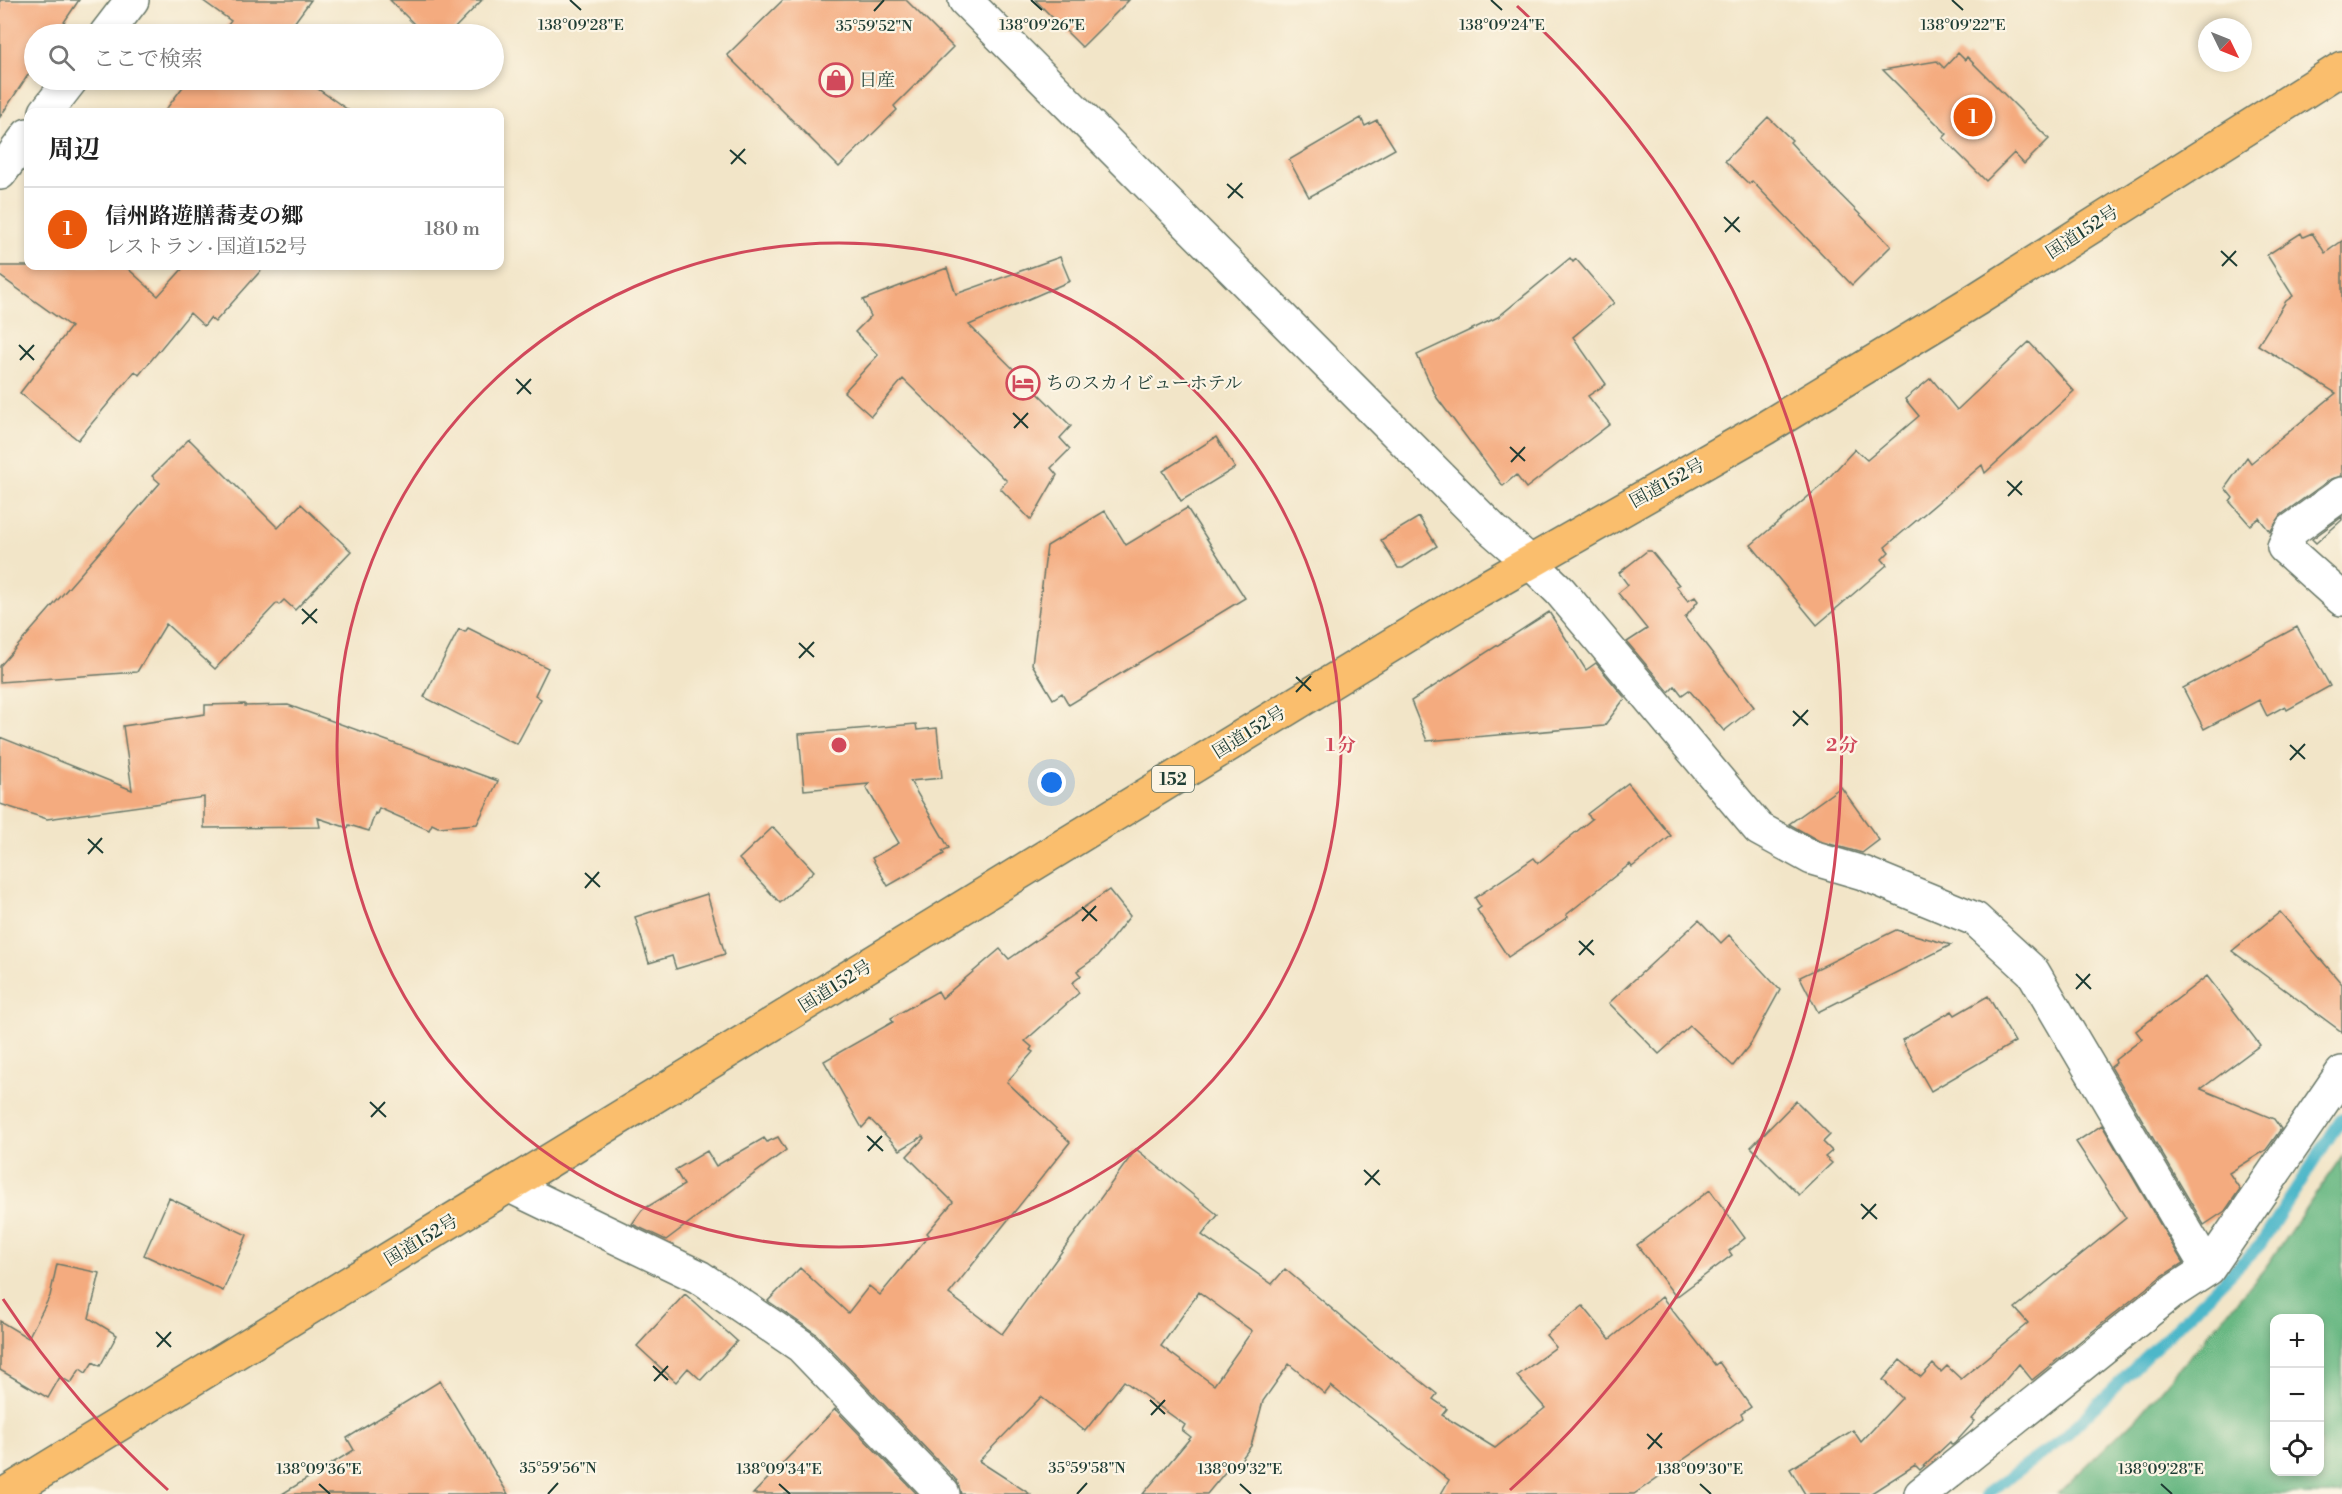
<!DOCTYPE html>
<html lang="ja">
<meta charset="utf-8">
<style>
:root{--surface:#fff;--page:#f2f2f2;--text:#222;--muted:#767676;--line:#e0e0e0;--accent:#ea580c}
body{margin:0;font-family:"Libre Bodoni","Noto Serif JP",serif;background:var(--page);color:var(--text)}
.controls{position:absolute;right:18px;bottom:18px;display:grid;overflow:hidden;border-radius:12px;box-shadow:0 3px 9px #0003}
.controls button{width:54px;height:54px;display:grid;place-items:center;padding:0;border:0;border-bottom:2px solid var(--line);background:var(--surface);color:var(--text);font:30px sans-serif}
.compass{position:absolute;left:2198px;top:18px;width:54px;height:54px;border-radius:50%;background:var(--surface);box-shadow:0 3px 9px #0003;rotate:133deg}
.you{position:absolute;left:1052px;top:783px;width:21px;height:21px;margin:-15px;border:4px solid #fff;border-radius:50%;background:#1a73e8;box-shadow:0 0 0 9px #1a73e833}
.badge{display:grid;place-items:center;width:39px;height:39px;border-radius:50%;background:var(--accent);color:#fff;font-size:20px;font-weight:700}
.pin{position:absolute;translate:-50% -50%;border:3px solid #fff;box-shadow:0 2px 6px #0006}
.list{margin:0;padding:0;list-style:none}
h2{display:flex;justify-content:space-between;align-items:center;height:78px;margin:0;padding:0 24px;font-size:26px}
h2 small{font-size:20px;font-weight:400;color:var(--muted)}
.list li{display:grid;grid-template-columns:39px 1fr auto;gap:18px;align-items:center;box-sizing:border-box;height:84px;padding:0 24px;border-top:2px solid var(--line)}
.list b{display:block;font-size:22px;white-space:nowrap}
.list p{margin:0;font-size:20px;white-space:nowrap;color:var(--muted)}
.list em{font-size:20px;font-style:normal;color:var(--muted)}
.icon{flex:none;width:33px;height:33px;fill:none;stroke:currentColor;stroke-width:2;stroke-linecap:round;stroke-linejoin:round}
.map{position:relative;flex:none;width:2342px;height:1494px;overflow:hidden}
.search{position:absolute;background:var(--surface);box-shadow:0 3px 9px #0003;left:24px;top:24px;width:480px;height:66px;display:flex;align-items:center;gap:15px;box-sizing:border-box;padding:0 21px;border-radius:33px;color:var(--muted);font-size:22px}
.panel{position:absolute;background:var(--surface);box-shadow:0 3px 9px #0003;left:24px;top:108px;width:480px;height:162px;border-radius:12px}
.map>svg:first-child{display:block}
</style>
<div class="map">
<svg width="2342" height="1494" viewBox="0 0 2342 1494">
<rect width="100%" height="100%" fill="#fcf5e5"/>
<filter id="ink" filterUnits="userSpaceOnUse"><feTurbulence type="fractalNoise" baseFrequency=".0167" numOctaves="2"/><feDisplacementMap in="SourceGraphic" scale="12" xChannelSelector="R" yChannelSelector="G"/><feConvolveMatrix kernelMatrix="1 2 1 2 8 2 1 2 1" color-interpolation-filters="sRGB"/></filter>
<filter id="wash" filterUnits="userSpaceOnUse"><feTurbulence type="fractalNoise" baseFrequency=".008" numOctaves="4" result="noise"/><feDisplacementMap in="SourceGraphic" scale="24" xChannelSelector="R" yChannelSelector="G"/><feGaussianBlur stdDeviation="1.35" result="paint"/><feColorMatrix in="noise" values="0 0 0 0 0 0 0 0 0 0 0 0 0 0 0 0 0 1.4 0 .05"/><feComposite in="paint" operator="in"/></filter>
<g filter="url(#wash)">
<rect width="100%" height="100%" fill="#f2e5c8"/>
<path fill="#69b883" stroke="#447a5c" stroke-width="1.5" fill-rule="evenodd" d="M2342,1156v338h-285l83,-80 125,-146zM2274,1318h46v154h-46z"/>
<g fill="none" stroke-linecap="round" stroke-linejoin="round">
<path stroke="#4db7c9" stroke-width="12" d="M1986,1494l75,-54 199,-195 82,-127"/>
</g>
<g id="blocks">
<path fill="#f4ab7f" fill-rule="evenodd" d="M0,0h79l-23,34h-22v32l-34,51z
M202,0h109l-25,34h-65l10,-13z
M390,0h92l-33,34h-25z
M783,0h123l47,47 -59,59 3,4 -58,57 -112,-112z
M1035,0h94l-47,47z
M1958,53l7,7 2,-3 82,82 -25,25 -10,-11 -28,28 -43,-43 4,-4 -64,-64 54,-9 7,7z
M188,80h117l46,32h-187z
M1768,117l24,23 -2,2 20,22 81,82 -39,39 -100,-104 -3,3 -24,-23z
M1361,118l4,8 12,-6 18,29 -86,48 -20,-37z
M2301,233l2,4 9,-4 13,20 17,-12v235l-11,3 -50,36 -11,17 -11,-14 -9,7 -20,-23 3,-4 -8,-10 22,-31 4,6 85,-70 -78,-48 28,-44 7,-5 -26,-41z
M1060,257l10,24 -101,44 102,101 -11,12 10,11 -19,19 6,7 -26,45 -31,-32 7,-7 -104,-102 -32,37 -27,-24 34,-37 -23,-23 16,-16 -8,-16 84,-32 9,26z
M1570,258l3,4 3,-3 38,44 -41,34 33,47 -18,12 22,28 -84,64 -10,-13 -13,11 -66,-88 -20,-43 81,-38z
M0,266h125l33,30 27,-30h80l-50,56 -5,-4 -6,8 -14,-13 -51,62 -4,-4 -57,69 -58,-47 51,-66 -71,-51z
M2029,342l45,49 -89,82 -3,-8 -97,82 4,5 -7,7 5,6 -70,60 -66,-80 72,-61 32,-35 12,11 52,-44 -14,-17 26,-21 26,32z
M1216,437l19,31 -54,33 -18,-30z
M189,439l89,89 23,-24 50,47 -56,59 -11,-10 -5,5 -2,-2 -62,66 -49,-45 -29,48 -137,10v-16l160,-183 -8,-7z
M1187,508l58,90 -176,107 -7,-12 -9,6 -21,-35 15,-118 58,-35 21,34z
M1419,517l18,29 -34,22h-5l-17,-28z
M2342,517v3l-26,23 -4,-4z
M1647,551h4l28,34 -3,1 12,15 7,-4 3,4 -13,17 69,89 -30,24 -35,-41 -7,5 -7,-9 -6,6 -42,-50 20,-13 -29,-36 10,-8 -9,-12z
M1549,612l37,58 10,-7 29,35 -21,28 -177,15 -16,-40z
M2297,627l33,59 -43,24 -2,-4 -18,10 -8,-16 -55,29 -21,-41z
M468,628l80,40 -13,27 6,4 -24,45 -93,-47 35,-68 6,3z
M245,704v2l43,-1 210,76 -21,43 -39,3 -6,-3 -3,6 -50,-22 -2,6 -2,-1 -6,18 -20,-6 -1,3 -30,-10 2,9 -116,1v-31l-157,22 -47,-15v-67l132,53 -9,-64 82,-12v-9z
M916,724l1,6 20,-2 5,50 -32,3 39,67 -7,3 2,3 -56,32 -16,-28 27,-15 -33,-56 3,-3 -65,6 -5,-56z
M1628,783l43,53 -39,31 -2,-3 -64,51 2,2 -60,40 -31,-47 4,-3 -6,-9 59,-40 4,5 54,-44 -5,-5z
M1841,787l38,53 -17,13 -43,-12 -30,-17z
M773,827l41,44 -34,32 -41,-44z
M1109,890l21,26 -32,40 -21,15 4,5 -9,7 7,10 -54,48 7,6 -2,3 3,2 -26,30 63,60 -121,152 53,40 134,-185 82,66 -16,20 70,49 13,-15 105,89 1,-1 46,37 -4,5 14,10 -5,6 53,33 50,-40 -28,-32 39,-29 -10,-12 37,-29 27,33 52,-42 53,68 4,-3 32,45 -10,7 2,4 -109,76h-193l8,-14 -118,-94 -6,8 -36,-30 -26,37 -12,45 -16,22 -4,-3 -24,29h-64l48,-57 -9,-7 3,-5 -61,-44 -39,50 -44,-34 -62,64 51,33h-69l-4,-13 -142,-148 -47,-32 32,-33 48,45 21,-27 11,9 49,-60 -2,-2 26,-31 -46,-46 17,-18 -1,-2 -23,14 -30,-31 -8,9 -38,-67 69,-39 -2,-4 47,-27 4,7 58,-49 9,10zM1199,1292l53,39 -38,54 -53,-39z
M707,894l18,60 -49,15 -4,-13 -23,7 -14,-46z
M2280,912l62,72v48l-110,-81z
M1699,920l22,23 8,-8 51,55 -29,53 -18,23 -43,-40 -31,28 -50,-51z
M1896,930l55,15 -133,67 -18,-35z
M2207,976l53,69 -59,44 73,30 7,10 -15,21 -37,23 11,16 -15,22 -21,14 -93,-158 5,-4 -1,-3 27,-21 -6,-8z
M1988,996l27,46 -84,49 -29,-51 50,-29 3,4z
M1796,1101l34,34 -7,7 9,9 -7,6 7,6 -33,32 -48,-48z
M2102,1125l81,138 -24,15 -127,102 -13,-16 -47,55 3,2 -20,22 -3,2 -2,-3 -30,28 -5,-5 -45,29h-65l-15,-25 63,-39 8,12 41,-44 -19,-18 17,-20 21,17 12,-13 8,8 6,-6 14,13 67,-56 -13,-15 111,-90 -50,-76z
M778,1137l8,13 -120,90 -34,-16 10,-14 42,-25 -9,-15 32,-19 9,15 48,-28 3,4z
M1710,1190l35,48 -16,13 3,4 -56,42 -39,-52z
M169,1198l78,37 -24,56 -79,-36z
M57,1264l43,9 -11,45 28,17 -17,31 -7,-4 -7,11 -6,-4 -9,14 -11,-6 -12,21 -48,-28v-49l28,17 22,-42z
M685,1294l52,47 -36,39 -13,-12 -12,14 -39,-36z
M440,1381l68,113h-226l72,-44 -7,-12z
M835,1409l82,85h-164z"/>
</g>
</g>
<g filter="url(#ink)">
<use href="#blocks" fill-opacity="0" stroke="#697868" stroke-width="1.5"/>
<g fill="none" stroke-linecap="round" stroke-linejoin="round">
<defs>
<path id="minor" d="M2342,494l-50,36 -8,17 58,52
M1531,563l29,28 199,238 53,29 51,15 112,46 58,53 175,297
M510,1186l189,91 102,69 142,148
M1921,1494l250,-201 37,-24 134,-196"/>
<path id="tertiary" d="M965,0l528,530 38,33
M106,34l26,-34
M46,112l25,-32
M0,173l28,-38"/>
<path id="trunk" d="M5,1494l1473,-902 287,-164 212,-129 365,-231"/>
</defs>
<use href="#minor" stroke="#697868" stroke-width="36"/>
<use href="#tertiary" stroke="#697868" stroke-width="36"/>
<use href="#trunk" stroke="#697868" stroke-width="36"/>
<use href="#minor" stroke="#fff" stroke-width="33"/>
<use href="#tertiary" stroke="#fff" stroke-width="33"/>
<use href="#trunk" stroke="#fabe6d" stroke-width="33"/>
</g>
</g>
<path fill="none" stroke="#1f3d34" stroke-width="2" d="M570,0l11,10M1031,0l11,10M1491,0l11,10M1952,0l11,10M874,11l10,-11M730,150l16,14M731,164l14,-15M1227,184l16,14M1228,198l14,-15M1724,217l16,15M1725,232l14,-15M2221,251l16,15M2222,266l14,-15M19,345l15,15M20,360l14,-15M516,379l15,15M517,394l14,-15M1013,413l15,15M1014,428l14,-15M1510,447l15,14M1511,462l14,-15M2007,481l15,14M2008,496l14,-15M302,609l15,14M302,624l15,-15M799,643l15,14M799,658l15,-16M1296,677l15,14M1296,692l15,-16M1793,711l15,14M1793,726l15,-16M2290,745l15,14M2290,760l15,-16M88,839l15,14M88,854l14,-16M585,873l15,14M585,888l14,-16M1082,907l15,14M1082,921l14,-15M1579,941l15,14M1579,955l14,-15M2076,974l15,15M2076,989l14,-15M370,1102l16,15M371,1117l14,-15M867,1136l16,15M868,1151l14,-15M1364,1170l16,15M1365,1185l14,-15M1861,1204l16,15M1862,1219l14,-15M156,1332l15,15M157,1347l14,-15M653,1366l15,14M654,1381l14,-15M1150,1400l15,14M1151,1415l14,-15M1647,1434l15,14M1648,1449l14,-16M319,1484l11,10M779,1484l11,10M1240,1484l11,10M1700,1484l11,10M2161,1484l11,10M548,1494l10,-11M1077,1494l10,-11"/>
<g fill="none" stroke="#d1495b" stroke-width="3">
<circle cx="839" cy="745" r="502"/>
<path d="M168 1490A1003 1003 0 0 1 3 1299M1517 6A1003 1003 0 0 1 1510 1490"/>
</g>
<defs>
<symbol id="shop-ring" viewBox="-11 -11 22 22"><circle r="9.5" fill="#fcf5e5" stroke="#d1495b" stroke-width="1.5"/><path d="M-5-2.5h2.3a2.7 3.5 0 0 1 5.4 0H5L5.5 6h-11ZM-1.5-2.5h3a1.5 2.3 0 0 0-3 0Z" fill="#d1495b"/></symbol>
<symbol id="hotel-ring" viewBox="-11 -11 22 22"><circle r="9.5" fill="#fcf5e5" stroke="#d1495b" stroke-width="1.5"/><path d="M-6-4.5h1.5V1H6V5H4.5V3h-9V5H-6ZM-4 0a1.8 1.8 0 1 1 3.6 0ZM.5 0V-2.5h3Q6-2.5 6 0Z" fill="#d1495b"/></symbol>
</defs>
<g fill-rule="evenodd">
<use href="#shop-ring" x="817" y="61" width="38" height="38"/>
<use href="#hotel-ring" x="1004" y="364" width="38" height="38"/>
</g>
<g text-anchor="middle" stroke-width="4.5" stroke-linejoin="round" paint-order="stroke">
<rect fill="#fcf5e5" stroke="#617469" stroke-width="1.5" x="1152" y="766" width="42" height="26" rx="4.5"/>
<g font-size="16" font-weight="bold" fill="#1f3d34">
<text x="1173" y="785">152</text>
</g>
<g font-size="18" fill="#1f3d34" stroke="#fcf5e5" text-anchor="start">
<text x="859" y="86">日産</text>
<text x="1046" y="389">ちのスカイビューホテル</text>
</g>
<g font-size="18" fill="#1f3d34" stroke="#fcf5e5">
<text transform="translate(2082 232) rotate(-33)" y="6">国道152号</text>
<text transform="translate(1667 483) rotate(-29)" y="6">国道152号</text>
<text transform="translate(1249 732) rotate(-32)" y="6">国道152号</text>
<text transform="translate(835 986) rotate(-32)" y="6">国道152号</text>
<text transform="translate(421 1240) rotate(-31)" y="6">国道152号</text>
</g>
</g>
<g font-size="15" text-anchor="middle" fill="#1f3d34" stroke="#fcf5e5" stroke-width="4.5" stroke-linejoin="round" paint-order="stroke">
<text x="581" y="30">138°09'28"E</text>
<text x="1042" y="30">138°09'26"E</text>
<text x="1502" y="30">138°09'24"E</text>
<text x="1963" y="30">138°09'22"E</text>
<text x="874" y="31">35°59'52"N</text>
<text x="558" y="1473">35°59'56"N</text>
<text x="1087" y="1473">35°59'58"N</text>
<text x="319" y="1474">138°09'36"E</text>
<text x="779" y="1474">138°09'34"E</text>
<text x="1240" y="1474">138°09'32"E</text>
<text x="1700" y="1474">138°09'30"E</text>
<text x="2161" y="1474">138°09'28"E</text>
</g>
<circle cx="839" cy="745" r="9" fill="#d1495b" stroke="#fcf5e5" stroke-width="3"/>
<g font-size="18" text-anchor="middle" font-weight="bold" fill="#d1495b" stroke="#fcf5e5" stroke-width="4.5" stroke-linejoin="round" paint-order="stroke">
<text x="1341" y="751">1 分</text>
<text x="1842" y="751">2 分</text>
</g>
</svg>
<div class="controls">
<button>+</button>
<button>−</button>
<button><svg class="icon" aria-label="locate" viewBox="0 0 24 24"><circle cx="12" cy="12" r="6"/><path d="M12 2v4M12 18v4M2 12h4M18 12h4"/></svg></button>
</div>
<svg class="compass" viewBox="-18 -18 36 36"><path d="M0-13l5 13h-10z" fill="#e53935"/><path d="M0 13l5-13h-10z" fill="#767676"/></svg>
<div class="you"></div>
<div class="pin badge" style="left:1973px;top:117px">1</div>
<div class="search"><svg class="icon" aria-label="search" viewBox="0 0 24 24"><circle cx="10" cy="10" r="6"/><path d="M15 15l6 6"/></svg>ここで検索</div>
<section class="panel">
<h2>周辺<small></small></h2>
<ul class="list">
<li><span class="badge">1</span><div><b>信州路遊膳蕎麦の郷</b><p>レストラン · 国道152号</p></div><em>180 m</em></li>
</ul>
</section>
</div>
